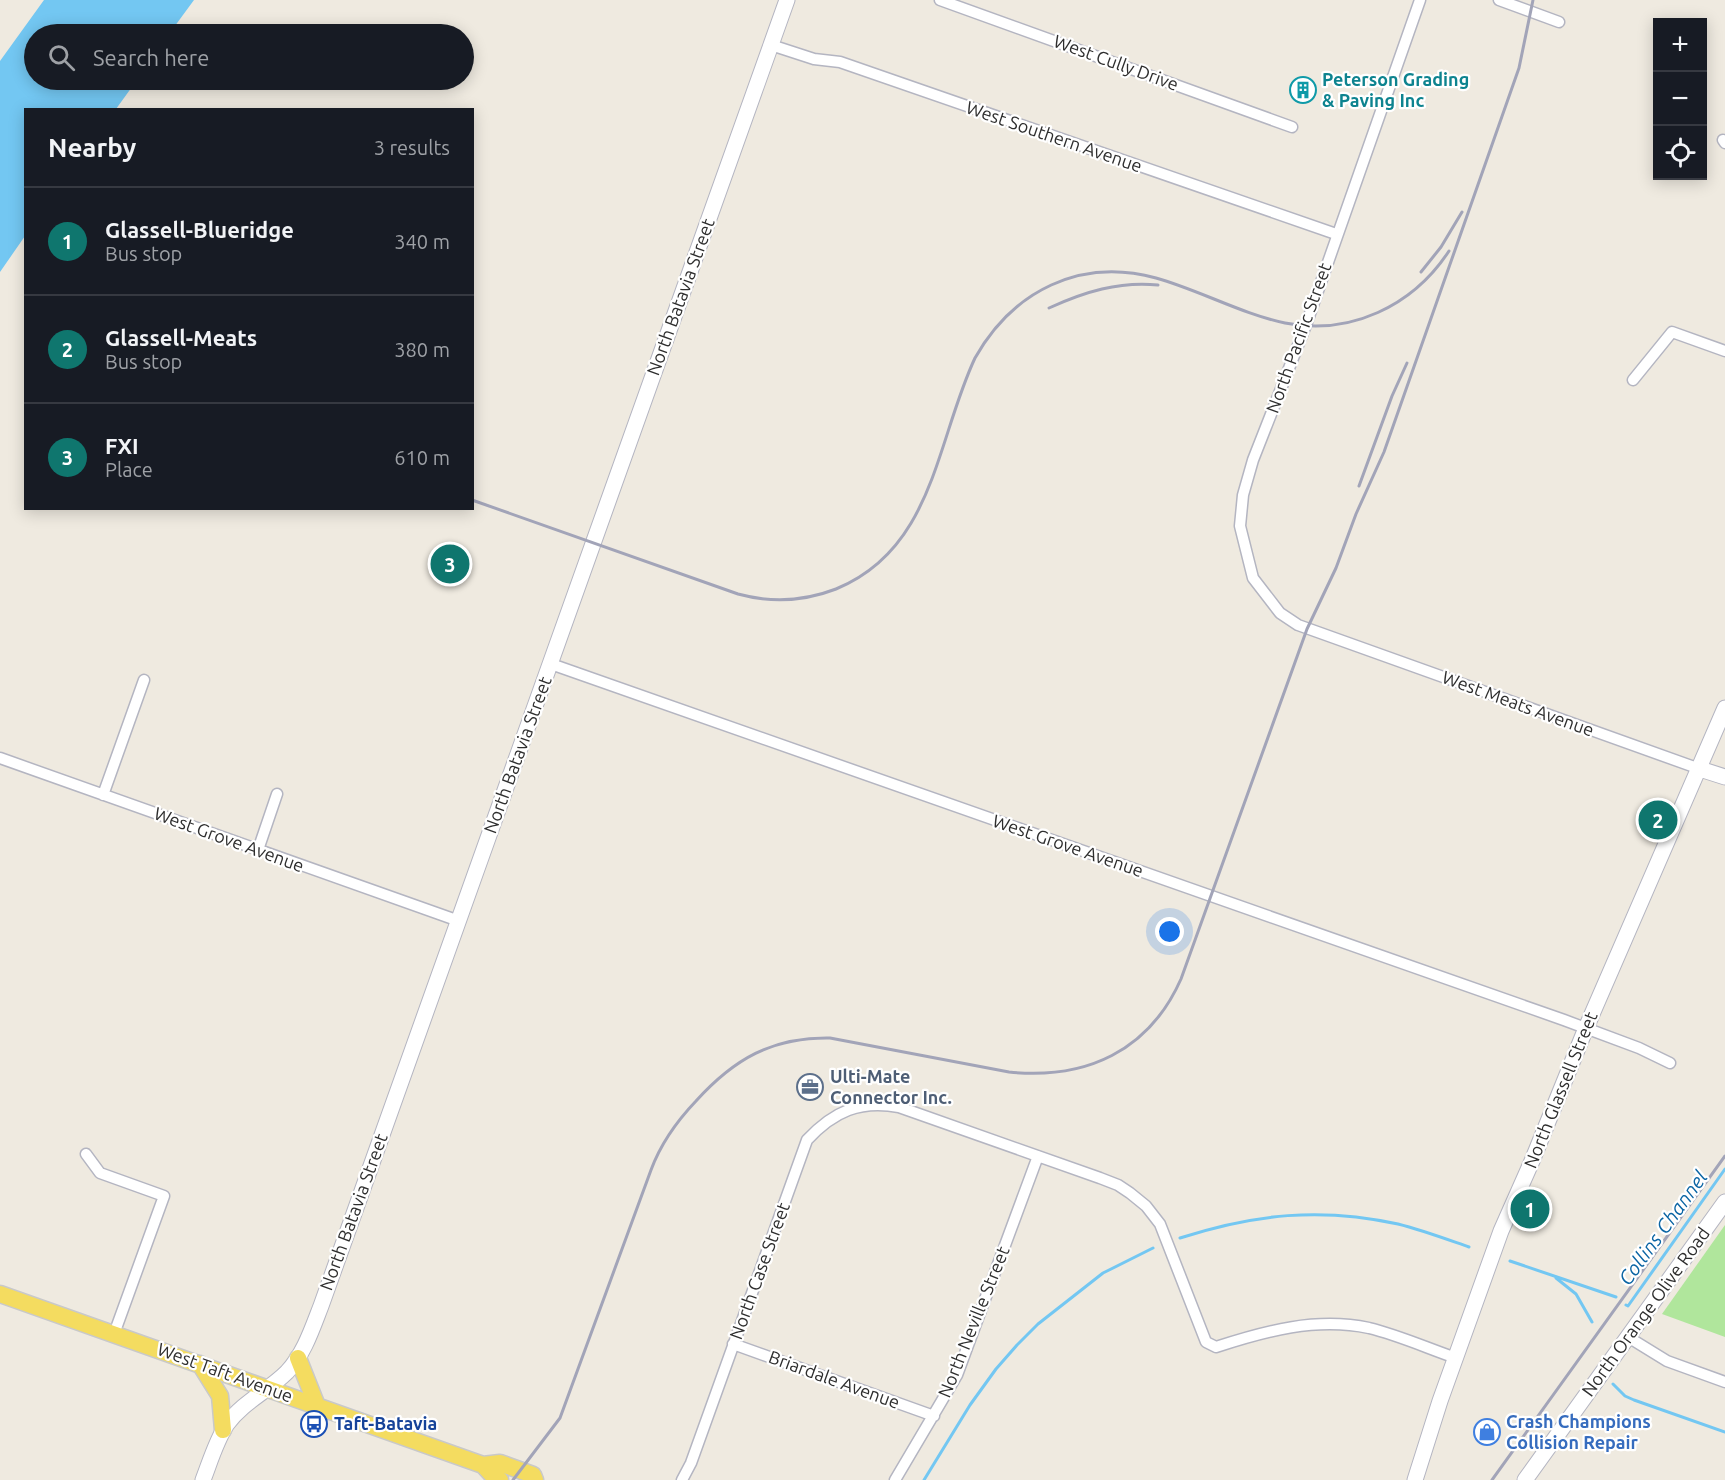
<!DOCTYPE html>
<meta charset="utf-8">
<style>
:root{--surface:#171b24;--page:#242831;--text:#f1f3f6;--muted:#9ea1a6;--line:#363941;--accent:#0f766e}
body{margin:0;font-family:Ubuntu,sans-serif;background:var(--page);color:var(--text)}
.controls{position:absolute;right:18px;top:18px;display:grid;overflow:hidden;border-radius:0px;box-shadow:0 3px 15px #0003}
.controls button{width:54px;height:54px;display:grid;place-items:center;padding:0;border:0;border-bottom:2px solid var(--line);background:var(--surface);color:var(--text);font:30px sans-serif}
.you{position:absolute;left:1170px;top:932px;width:21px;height:21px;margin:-15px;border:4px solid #fff;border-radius:50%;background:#1a73e8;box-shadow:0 0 0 9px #1a73e833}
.badge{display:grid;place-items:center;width:39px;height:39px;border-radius:50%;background:var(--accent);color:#fff;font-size:20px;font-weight:700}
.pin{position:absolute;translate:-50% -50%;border:3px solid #fff;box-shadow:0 2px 6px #0006}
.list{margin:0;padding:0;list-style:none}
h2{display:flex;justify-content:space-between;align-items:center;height:78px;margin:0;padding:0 24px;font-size:26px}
h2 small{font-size:20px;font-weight:400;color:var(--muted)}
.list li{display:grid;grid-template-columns:39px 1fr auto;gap:18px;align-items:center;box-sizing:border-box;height:108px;padding:0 24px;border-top:2px solid var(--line)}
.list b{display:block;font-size:22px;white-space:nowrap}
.list p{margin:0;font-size:20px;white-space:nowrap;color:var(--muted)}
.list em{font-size:20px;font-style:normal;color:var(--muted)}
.icon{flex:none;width:33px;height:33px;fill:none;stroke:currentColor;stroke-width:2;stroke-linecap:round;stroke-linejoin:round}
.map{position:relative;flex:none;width:1725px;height:1480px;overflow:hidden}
.search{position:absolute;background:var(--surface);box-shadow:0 3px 15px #0003;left:24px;top:24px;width:450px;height:66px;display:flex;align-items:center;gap:15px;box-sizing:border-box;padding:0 21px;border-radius:33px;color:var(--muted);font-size:22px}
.panel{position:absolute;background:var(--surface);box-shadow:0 3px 15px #0003;left:24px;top:108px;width:450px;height:402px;border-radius:0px}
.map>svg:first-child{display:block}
</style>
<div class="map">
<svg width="1725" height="1480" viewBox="0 0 1725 1480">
<rect width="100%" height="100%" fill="#efeae0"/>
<path fill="#b0e69c" d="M1725,1225v112l-63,-23z"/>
<path fill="#73c7f2" d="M44,0h150l-25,34h-135v46h103l-21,29 -90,1 -1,126 -25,36v-211z"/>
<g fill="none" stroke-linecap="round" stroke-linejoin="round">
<path stroke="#73c7f2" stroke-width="3" d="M1180,1238c74,-24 141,-31 218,-14 24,6 48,15 71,23
M1510,1261l106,36
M1556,1278l20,16 16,28
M1626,1305l2,1 97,-137
M1613,1384l12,12 9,4 91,32
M924,1480l46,-75 26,-36 21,-24 21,-21 65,-51 50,-25"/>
<defs>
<path id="street" d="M940,0l352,127
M1420,0l-114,325 -53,135 -10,35 -3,31 13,52 27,35 18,12 402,144
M1499,0l60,22
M771,45l43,14 26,3 496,172
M1723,140l2,3
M1633,380l39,-48 53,19
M551,664l1013,356 75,28 31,15
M0,758l459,163
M103,795l41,-115
M258,850l19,-56
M86,1154l14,19 64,23 -50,138
M1628,1337l39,24 58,21
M733,1344l201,72
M682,1480l9,-17 116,-323c27,-29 53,-40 92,-33l201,71 18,7 12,8 16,13 14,18 46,118 10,5c49,-16 100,-30 153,-19 29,7 58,20 87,30
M895,1480l62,-105 81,-219"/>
<path id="secondary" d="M1700,769l25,8
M203,1480c7,-18 13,-39 24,-56 16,-22 41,-33 60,-52 17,-18 25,-43 34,-66l466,-1306
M1415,1480l25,-79 61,-170 31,-70 54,-133 139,-320
M1525,1480l200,-278"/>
<path id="primary" d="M0,1294l483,171 12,13 5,2
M298,1358l19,48
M200,1364l20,32 3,34
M483,1465l17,-2 33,12 2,5"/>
</defs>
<use href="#street" stroke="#b4b5c1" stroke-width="13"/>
<use href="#secondary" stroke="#b4b5c1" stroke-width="17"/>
<use href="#primary" stroke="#c9c9c9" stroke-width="19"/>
<use href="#street" stroke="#fff" stroke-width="10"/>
<use href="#secondary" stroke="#fff" stroke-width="15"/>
<use href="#primary" stroke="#f4dc60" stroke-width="16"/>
<path stroke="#a2a4b8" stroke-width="3" d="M1421,272l20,-25 21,-35
M1049,308c35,-16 70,-27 109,-23
M1359,486l33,-90 15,-33
M472,500l266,94c33,9 67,7 98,-5 98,-40 100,-148 139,-231 38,-67 105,-101 181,-80 43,12 86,36 129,45 65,13 128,-17 164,-72
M513,1480l47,-62 91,-248c10,-27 25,-48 45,-69 38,-42 76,-64 134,-63l179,34c77,8 140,-21 172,-93l126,-350 29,-61 20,-54 28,-62 135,-384 14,-68
M1492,1480l233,-324"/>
</g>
<defs>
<symbol id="building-ring" viewBox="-11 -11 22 22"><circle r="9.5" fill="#fff" stroke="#0f9aa8" stroke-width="1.5"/><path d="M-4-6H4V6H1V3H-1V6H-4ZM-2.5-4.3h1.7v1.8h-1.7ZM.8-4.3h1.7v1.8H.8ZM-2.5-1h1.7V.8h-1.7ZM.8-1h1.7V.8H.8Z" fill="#0f9aa8"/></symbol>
<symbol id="office-ring" viewBox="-11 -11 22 22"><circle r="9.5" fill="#fff" stroke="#5c6f8a" stroke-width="1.5"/><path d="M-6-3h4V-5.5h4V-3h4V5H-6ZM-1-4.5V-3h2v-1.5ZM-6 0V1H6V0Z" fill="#5c6f8a"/></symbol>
<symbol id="bus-ring" viewBox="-11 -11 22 22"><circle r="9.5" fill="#fff" stroke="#1a4fb4" stroke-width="1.5"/><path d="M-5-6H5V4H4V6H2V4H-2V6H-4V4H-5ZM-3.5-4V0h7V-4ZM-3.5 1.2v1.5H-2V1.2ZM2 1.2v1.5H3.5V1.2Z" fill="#1a4fb4"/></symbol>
<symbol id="shop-ring" viewBox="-11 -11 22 22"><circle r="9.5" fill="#fff" stroke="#3f7fe0" stroke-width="1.5"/><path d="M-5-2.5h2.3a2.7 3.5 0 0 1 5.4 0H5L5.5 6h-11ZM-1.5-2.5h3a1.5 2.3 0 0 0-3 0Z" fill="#3f7fe0"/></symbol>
</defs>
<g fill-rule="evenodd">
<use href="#building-ring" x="1288" y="75" width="30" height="30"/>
<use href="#office-ring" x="795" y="1072" width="30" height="30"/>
<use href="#bus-ring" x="299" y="1409" width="30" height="30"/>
<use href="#shop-ring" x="1472" y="1417" width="30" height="30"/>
</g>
<g text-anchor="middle" stroke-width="4.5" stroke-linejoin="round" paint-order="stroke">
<g font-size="18" fill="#2e2e2e" stroke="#fff">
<text transform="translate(1116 63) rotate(20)" y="6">West Cully Drive</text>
<text transform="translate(1054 137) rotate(19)" y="6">West Southern Avenue</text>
<text transform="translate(681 297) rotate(-70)" y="6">North Batavia Street</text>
<text transform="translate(1299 338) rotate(-70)" y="6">North Pacific Street</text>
<text transform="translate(1518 704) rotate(20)" y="6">West Meats Avenue</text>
<text transform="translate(518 755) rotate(-70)" y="6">North Batavia Street</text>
<text transform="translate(229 840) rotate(20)" y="6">West Grove Avenue</text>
<text transform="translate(1068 846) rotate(19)" y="6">West Grove Avenue</text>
<text transform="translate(1561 1090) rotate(-68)" y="6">North Glassell Street</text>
<text transform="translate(354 1212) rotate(-70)" y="6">North Batavia Street</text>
<text transform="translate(760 1271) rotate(-70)" y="6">North Case Street</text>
<text transform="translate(1646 1312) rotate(-54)" y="6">North Orange Olive Road</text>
<text transform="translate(974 1322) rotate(-68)" y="6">North Neville Street</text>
<text transform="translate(225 1373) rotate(20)" y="6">West Taft Avenue</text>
<text transform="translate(834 1380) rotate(20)" y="6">Briardale Avenue</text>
</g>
<g font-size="18" font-weight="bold" fill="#0d838f" stroke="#fff" text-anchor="start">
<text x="1322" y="86">Peterson Grading<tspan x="1322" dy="21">&amp; Paving Inc</tspan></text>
</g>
<g font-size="18" font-weight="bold" fill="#4e5e75" stroke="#fff" text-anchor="start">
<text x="830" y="1083">Ulti-Mate<tspan x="830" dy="21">Connector Inc.</tspan></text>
</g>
<g font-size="18" font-weight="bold" fill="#366cbe" stroke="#fff" text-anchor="start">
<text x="1506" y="1428">Crash Champions<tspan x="1506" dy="21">Collision Repair</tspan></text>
</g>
<g font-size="18" font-weight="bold" fill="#164399" stroke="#fff" text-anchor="start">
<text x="334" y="1430">Taft-Batavia</text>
</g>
<g font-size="20" font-style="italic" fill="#0b65a4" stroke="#fff">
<text transform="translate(1663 1228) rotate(-54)" y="7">Collins Channel</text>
</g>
</g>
</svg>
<div class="controls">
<button>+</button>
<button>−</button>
<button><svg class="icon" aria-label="locate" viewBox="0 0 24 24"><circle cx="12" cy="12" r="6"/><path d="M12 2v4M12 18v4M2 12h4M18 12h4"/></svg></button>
</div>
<div class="you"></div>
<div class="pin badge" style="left:1530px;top:1209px">1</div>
<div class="pin badge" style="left:1658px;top:820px">2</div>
<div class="pin badge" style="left:450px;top:564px">3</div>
<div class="search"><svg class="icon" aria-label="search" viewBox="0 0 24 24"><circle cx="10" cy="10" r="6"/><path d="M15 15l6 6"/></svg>Search here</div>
<section class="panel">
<h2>Nearby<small>3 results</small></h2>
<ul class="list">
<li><span class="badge">1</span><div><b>Glassell-Blueridge</b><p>Bus stop</p></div><em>340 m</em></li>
<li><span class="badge">2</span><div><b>Glassell-Meats</b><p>Bus stop</p></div><em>380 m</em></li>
<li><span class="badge">3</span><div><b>FXI</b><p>Place</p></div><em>610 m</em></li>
</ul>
</section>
</div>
